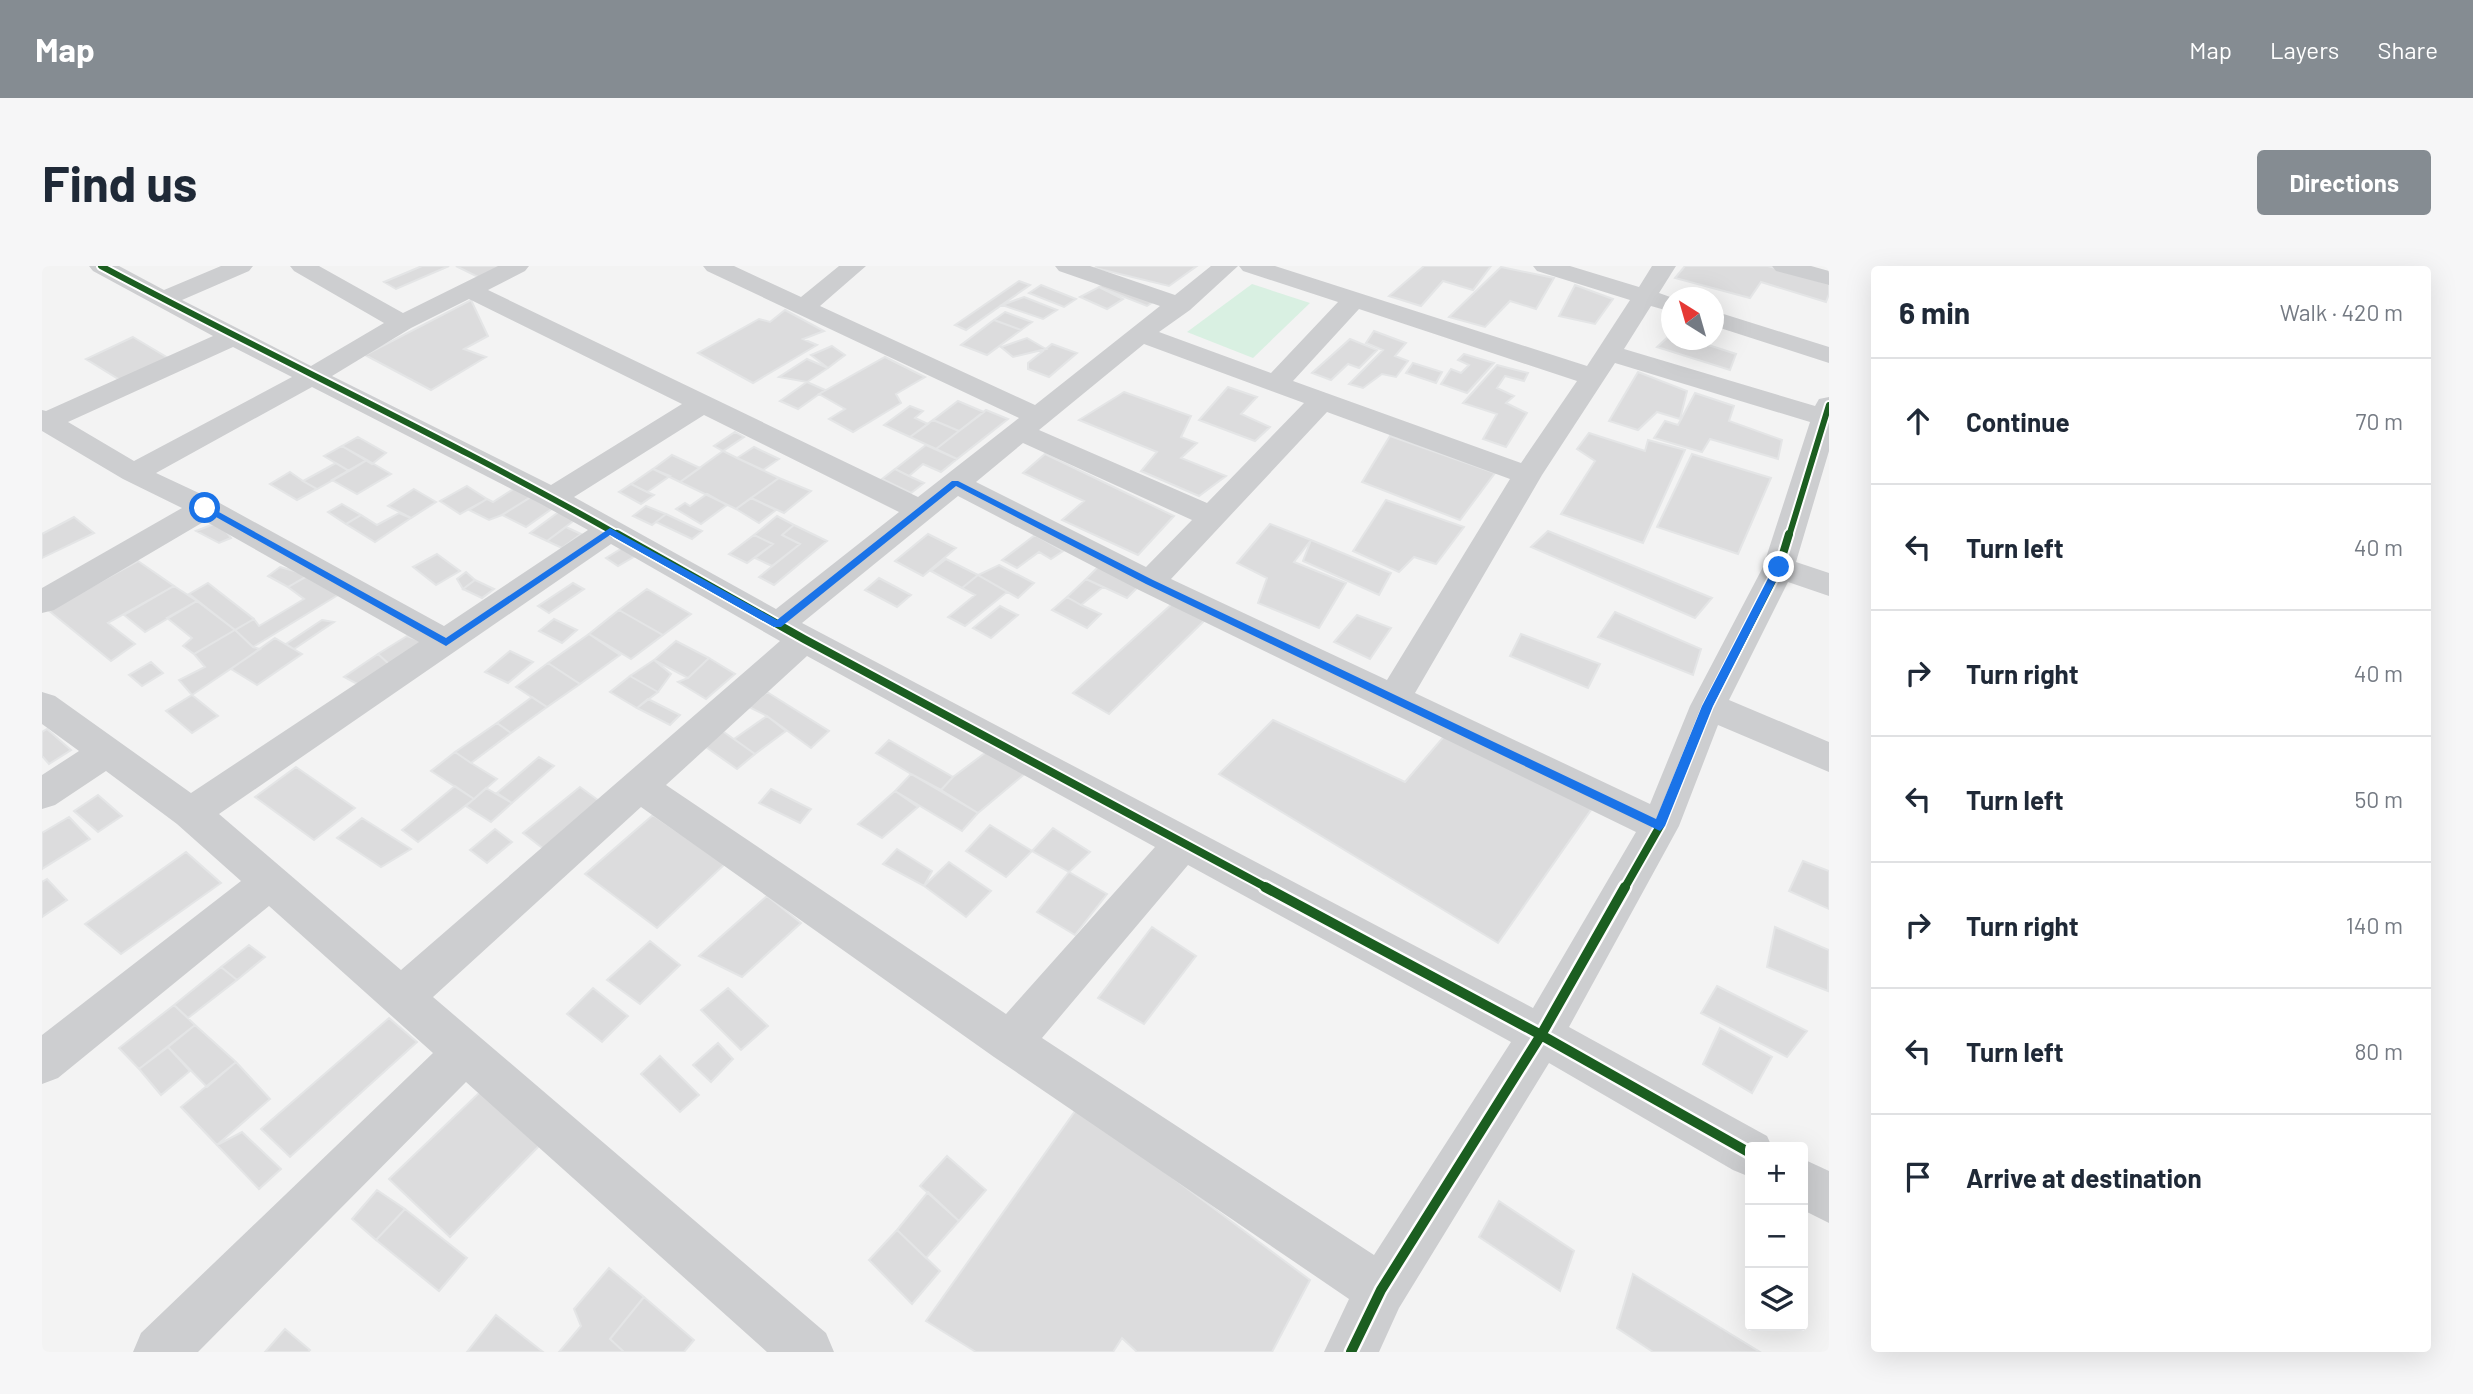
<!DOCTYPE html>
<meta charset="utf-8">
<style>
:root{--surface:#fff;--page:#f6f6f7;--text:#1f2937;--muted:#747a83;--line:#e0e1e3;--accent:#858c92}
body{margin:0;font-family:Barlow,sans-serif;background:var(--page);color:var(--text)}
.controls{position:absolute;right:21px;bottom:21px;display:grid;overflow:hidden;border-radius:7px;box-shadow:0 7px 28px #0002}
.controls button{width:63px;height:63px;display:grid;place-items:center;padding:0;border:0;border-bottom:2px solid var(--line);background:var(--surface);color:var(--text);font:35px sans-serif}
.compass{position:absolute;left:1619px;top:21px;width:63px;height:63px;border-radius:50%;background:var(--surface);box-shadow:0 7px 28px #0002;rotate:323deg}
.stop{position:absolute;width:21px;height:21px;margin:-16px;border:5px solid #1a73e8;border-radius:50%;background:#fff}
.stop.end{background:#1a73e8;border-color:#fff;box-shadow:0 2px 7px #0008}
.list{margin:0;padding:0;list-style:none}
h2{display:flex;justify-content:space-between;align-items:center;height:91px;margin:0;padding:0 28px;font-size:30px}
h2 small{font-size:23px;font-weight:400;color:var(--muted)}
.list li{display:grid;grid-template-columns:46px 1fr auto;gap:21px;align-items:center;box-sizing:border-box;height:126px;padding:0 28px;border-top:2px solid var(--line)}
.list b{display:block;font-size:26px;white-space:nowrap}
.list em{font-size:23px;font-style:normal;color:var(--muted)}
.icon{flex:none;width:38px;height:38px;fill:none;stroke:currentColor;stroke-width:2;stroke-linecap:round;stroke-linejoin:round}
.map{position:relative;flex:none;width:1787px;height:1086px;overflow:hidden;border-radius:7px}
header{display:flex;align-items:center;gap:42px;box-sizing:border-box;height:98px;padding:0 35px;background:var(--accent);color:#fff}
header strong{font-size:33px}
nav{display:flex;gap:38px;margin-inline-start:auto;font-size:24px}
.intro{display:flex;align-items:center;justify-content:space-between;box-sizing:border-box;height:168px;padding:0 42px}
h1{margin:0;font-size:49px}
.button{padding:18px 32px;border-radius:7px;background:var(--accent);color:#fff;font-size:24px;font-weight:700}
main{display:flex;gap:42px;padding:0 42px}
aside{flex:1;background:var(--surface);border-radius:7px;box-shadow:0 7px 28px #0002}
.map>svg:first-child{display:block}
</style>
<header>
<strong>Map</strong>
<nav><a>Map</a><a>Layers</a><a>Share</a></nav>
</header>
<div class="intro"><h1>Find us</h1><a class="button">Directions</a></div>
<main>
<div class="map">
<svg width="1787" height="1086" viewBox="0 0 1787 1086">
<rect width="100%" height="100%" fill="#f3f3f3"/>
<path fill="#d9f0e2" d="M1210,18l58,19 -57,55 -66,-26z"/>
<path fill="#dcdcdd" stroke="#e4e5e6" stroke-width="2" d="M380,0h27l-53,23 -12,-7z
M414,0h51l-27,12z
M1055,0h100l-28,20 -74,-18z
M1382,0h67l-18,24 -30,-9 -22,25 -32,-10z
M1643,0h83l61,18v10l-3,8 -65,-20 -11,16 -75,-20z
M1459,1l53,11 -18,31 -26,-8 -25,26 -36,-10z
M977,15l11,4 -64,45 -11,-5z
M1066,15l48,19 -9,6 -48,-19z
M999,19l35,14 -12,8 -35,-14z
M1533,19l38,14 -18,25 -36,-8z
M1057,21l24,12 -16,10 -27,-12z
M982,31l33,13 -14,9 -41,-14z
M429,34l17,36 -24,13 22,8 -55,33 -66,-35z
M743,44l39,21 -21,8 14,6 -64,38 -55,-30 61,-34 11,3z
M963,46l27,10 -11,8 -27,-10z
M952,54l27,10 -34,25 -26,-10z
M1332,65l32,12 -11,13 13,5 -12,16 -14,-3 -19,14 -14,-4 34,-34 -17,-7z
M1630,67v7h21l43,14 -6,16 -73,-23z
M91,71l35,21 -48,22 -34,-21z
M985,72l19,11 -33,8 -12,-10z
M1308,73l27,11 -18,18 -11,-4 -17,16 -19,-7z
M1010,78l25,9 -28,24 -21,-8v-6z
M790,80l13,9 -17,13 -17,-13z
M1422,88l30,9 -27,30 -26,-9 10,-15 10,4 8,-8 -11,-5z
M843,91l40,20 -29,17 5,9 -48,29 -24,-13 16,-10 -26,-15z
M765,93l21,9 -21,14 -28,-5z
M1371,97l29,9 -6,11 -30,-10z
M1455,99l31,8 -4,8 -19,-5 -8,12 17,8 -8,7 21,10 -21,34 -23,-8 14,-25 -34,-11z
M1596,106l49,19 -7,28 -23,-7 -19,18 -29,-9z
M765,116l18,8 -27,19 -18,-8z
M1186,121l29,10 -16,17 29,13 -15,14 -56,-21z
M1082,126l67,24 -10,21 16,6 -16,15 45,18 -27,20 -58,-25 16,-19 -78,-32z
M1653,127l39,13 -5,15 53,19 -4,19 -68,-20 -8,13 -48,-14 11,-17 13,4z
M916,135l26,11 -25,19 -26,-11z
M868,140l13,5 -8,7 13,6 -18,13 -26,-12z
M944,144l22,9 -51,40 -21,-10z
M891,154l26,11 -23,18 -26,-12z
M693,166l9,5 -21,14 -9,-5z
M1547,167l56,18 3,-11 37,10 -42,93 -82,-29 34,-53 -18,-12z
M1348,170l105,37 -35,47 -98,-38z
M316,171l28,16 -14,11 -30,-18z
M884,179l31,14 -16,13 -18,-8 -14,12 -14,-7z
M300,180l25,14 -18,11 -25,-15z
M712,181l25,12 -16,11 -26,-12z
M681,185l14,7 42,20 -43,31 -56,-27z
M1003,188l129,62 -36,39 -76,-35 22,-19 -61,-28z
M1650,188l79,24 -33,76 -81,-27z
M630,189l28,13 -20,14 -27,-13z
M325,194l24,14 -34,20 -25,-14z
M294,197l13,8 -32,18 -14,-8z
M611,203l17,7 -23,16 -16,-8z
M853,203l14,7 15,7 -13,10 -29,-14z
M248,206l13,9 14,8 -20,11 -27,-16z
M737,212l32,13 -27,22 -33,-15z
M589,218l16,8 7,3 -13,9 -22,-12z
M425,220l20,13 -27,15 -20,-13z
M473,222l16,9 -29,18 -13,5 -20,-10 18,-11 6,3z
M372,223l22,13 -25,16 -23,-12z
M665,228l20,11 -26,19 -25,-15 9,-6 5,3z
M489,231l22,11 -27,19 -24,-12z
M709,232l25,12 -17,13 -23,-14z
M1344,234l78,27 -28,37 -22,-7 -15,15 -46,-21z
M300,238l19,11 -15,9 -18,-12z
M604,240l20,8 -14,11 -19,-9z
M518,245l16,8 -29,22 -17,-8z
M357,247l12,5 -36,24 -29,-18 15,-9 16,10z
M624,248l36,17 -10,8 -36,-17z
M735,250l17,9 -12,10 18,9 -28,22 -17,-8 18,-14 -19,-9z
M32,251l20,16 -52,25v-24z
M177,256l12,16 -12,5 -23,-12z
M1228,258l41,16 -17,22 52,21 -27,45 -61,-25 9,-25 -30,-15z
M752,259l33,16 -53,44 -15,-8 41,-33 -18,-9z
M524,261l15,7 -19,14 -15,-7z
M1506,265l164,67 -17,20 -164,-71z
M886,268l28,14 -33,28 -28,-15z
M712,269l19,9 -26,19 -18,-9z
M993,269l28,16 -12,8 -12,-7 -22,16 -15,-8z
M1269,274l80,33 -12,22 -76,-34z
M582,281l13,8 -19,11 -12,-8z
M395,288l23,17 -24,14 -23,-18z
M904,293l32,16 -16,13 -31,-17z
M96,295l36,25 -66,37 27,21 -24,17 -63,-51z
M957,299l35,18 -16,15 -40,-23z
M1058,299l41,19 -14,14 -41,-19z
M238,301l29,8 -21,12 -20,-11z
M424,306l9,8 -12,9 -6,-10z
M267,309l29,20 -85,52 -18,-17 19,-11 5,7 45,-27 -16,-12z
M936,309l29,17 -42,34 -17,-9 27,-22 -13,-7z
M837,312l32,17 -14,12 -32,-17z
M1044,313l17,8 -22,18 -14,-8z
M433,314l19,9 -12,9 -19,-9z
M166,317l46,36 -19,11 -46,-36z
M531,317l11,6 -35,24 -11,-7z
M132,320l23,15 -52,31 -21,-17z
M605,323l44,25 -28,21 -44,-25z
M1025,331l14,8 20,9 -14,14 -35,-18z
M155,335l38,29 -41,24 -11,-8 9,-8 -25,-20z
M1130,338l33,16 -96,94 -36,-21z
M958,340l18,9 -27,23 -18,-10z
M577,344l44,25 -32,24 -42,-25z
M1573,346l86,37 -8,26 -95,-38z
M1315,349l34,13 -21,31 -36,-17z
M512,353l23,11 -15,13 -23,-12z
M280,354l12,2 -40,27 -8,-5z
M193,364l18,17 7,2 -68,46 -13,-15 26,-13 -11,-13z
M547,368l31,21 -40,29 -32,-21z
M1479,368l79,30 -12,24 -78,-32z
M365,370l20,7 -37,22 -12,-11z
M233,372l27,16 -45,31 -26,-16z
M634,375l33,17 -21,20 -34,-18z
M468,385l23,11 -25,21 -23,-11z
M336,388l12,11 -29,21 -17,-9z
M667,392l26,16 -29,25 -28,-17 10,-4z
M612,394l17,14 -13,18 -28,-16z
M109,396l12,11 -21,13 -13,-11z
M506,397l32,21 -33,23 -31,-20z
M588,410l28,16 -21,16 -27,-16z
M725,426l62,39 -18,17 -44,-32 -18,-9z
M150,429l26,21 -26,17 -26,-22z
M490,431l15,10 -36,26 -14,-10z
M606,433l32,16 -10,10 -33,-17z
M725,450l19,15 -31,23 -21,-15z
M1231,454l132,62 47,-55 141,80 -95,136 -279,-169z
M455,457l14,10 -40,30 -16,-11z
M5,463l24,21 -22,14 -7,-8v-24z
M679,464l34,24 -18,15 -34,-24z
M847,474l64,37 -12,13 -30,-16 -35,-21z
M947,484l38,22 -49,41 -37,-23 12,-13z
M413,486l16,11 26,16 -23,20 -43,-28z
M497,491l15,9 -42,37 -15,-10z
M254,501l59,41 -41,32 -59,-43z
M869,508l67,39 -16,18 -67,-40z
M413,520l19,13 -56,43 -16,-12z
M538,521l22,16 -57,47 -22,-17z
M444,522l26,15 -21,19 -25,-16z
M729,523l40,20 -11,14 -41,-20z
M853,525l23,16 -36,31 -24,-14z
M56,529l24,21 -24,16 -24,-21z
M611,549l72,49 -68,64 -72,-54z
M27,551l21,22 -48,30v-36z
M320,552l49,31 -30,18 -44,-29z
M948,559l42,26 -26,26 -40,-26z
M1011,562l37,24 -21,20 -37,-21z
M453,563l17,13 -25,21 -17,-13z
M855,583l35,22 -8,15 -41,-22z
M144,586l35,31 -100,71 -36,-30z
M1761,595l26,10v38l-40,-18z
M907,596l42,29 -25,26 -42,-31z
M1027,606l38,22 -32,41 -38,-23z
M5,613l20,21 -25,17v-35z
M725,630l34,27 -59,54 -43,-21z
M1110,661l44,29 -52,68 -46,-26z
M1733,661l54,23 -1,41 -61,-24z
M608,675l30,24 -40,39 -33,-24z
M207,679l16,12 -28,23 -16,-13z
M179,701l16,13 -49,38 -14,-13z
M1675,720l90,45 -20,26 -86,-44z
M551,722l35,28 -26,26 -35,-28z
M686,722l40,38 -27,24 -40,-40z
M132,739l21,20 -56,44 -20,-21z
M347,752l28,24 -127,115 -29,-28z
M153,759l41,37 -29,25 -39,-40z
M1678,762l52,29 -20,36 -49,-29z
M676,777l15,16 -22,23 -18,-17z
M126,781l22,24 -29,24 -22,-26z
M618,790l39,39 -19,17 -39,-38z
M194,796l34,37 -53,46 -36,-38z
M438,826l60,53 -90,92 -61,-58z
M1036,841l232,173 -38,72h-135l-15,-14 -9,14h-137l-50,-31z
M200,866l39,37 -22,20 -42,-44z
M905,890l39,34 -27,31 -39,-35z
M335,924l28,19 -29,31 -24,-21z
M886,926l31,29 -33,37 -29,-28z
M1457,935l75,50 -14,40 -81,-54z
M363,943l62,49 -28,33 -63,-51z
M855,964l43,41 -28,33 -43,-44z
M567,1002l35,29 -34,42 14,13h-65l22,-26 -7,-17z
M1591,1008l127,78h-107l-36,-24z
M602,1031l50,43 -10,12h-60l-14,-13z
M454,1049l47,37h-76z
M243,1063l25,21 -2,2h-43z"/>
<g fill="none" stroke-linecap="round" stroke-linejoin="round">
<path fill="#cdced0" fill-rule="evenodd" d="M47,0h30l45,24 57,-24h32l-4,5 -67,29 129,66 73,-43 -90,-52 -4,-5h29l84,47 95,-47h31l-4,5 -37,19 430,207 101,-79 -312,-147 -4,-5h31l67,31 38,-31h27l-46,40 215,99 125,-99 -101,-35 -4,-5h35l85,29 36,-29h27l-48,44 -31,22 112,41 67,-71 -95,-31 -4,-5h36l312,100 43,-66 -93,-29 -4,-5h37l69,21 13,-21h24l-17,27 14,5 -1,14 -21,-6 -27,43 191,57 4,-7 10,-2v54l-33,111 33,11v23l-41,-14 -59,118 100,42v30l-111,-47 -39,101 -110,201 198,109 5,11h-22v30l-17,-7 -184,-107 -150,245 -20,44h-55l25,-53 -355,-242 -353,-250 -208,190 393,336 8,19h-67l-301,-270 -268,270h-65l8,-19 292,-280 -164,-147 -211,172 -16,6v-49l199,-154 -64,-57 -71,-53 -51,34 -13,4v-34l37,-24 -37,-27v-32l13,4 136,97 228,-151 -214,-121 -151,89 -12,3v-25l140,-80 -59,-29 -81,-48v-21l4,1 167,-75 -120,-65zM427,33l213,105 -131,81 -219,-109 79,-48zM1317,43l218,72 -56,82 -228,-82zM1102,78l160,59 -97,100 -168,-73zM191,81l59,30 -158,84 -66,-39zM1573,97l195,59 -47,145 -73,139 -40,98 -235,-111 127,-218zM270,121l229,117 47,26 -144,96 -228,-125 -60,-28zM1285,146l183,67 -123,201 -216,-101zM662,149l195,97 -123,97 -202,-112zM981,177l169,77 -46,47 -170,-85zM916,230l181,94 497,242 -103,176 -731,-385zM569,278l169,97 -379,329 -182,-156zM765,390l348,191 -149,167 -340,-229zM1146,599l323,177 -137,213 -332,-217z
M1730,0h39l18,5v14l-53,-14z
M1672,45l115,36v16l-115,-37z
M1761,893l26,12v52l-26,-13z"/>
<defs>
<path id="cycleway-far2" d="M59,0c172,92 350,174 519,270
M1747,270l40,-131"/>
<path id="cycleway-far1" d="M575,268l187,105 465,250
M1582,623l36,-63 48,-120 71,-139 10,-33"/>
<path id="cycleway" d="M1223,621l276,148 209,118
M1309,1086l30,-62 160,-255 84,-148"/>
</defs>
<use href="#cycleway-far2" stroke="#fff" stroke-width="10"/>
<use href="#cycleway-far1" stroke="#fff" stroke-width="12"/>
<use href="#cycleway" stroke="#fff" stroke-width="15"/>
<use href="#cycleway-far2" stroke="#1b5e20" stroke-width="6"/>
<use href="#cycleway-far1" stroke="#1b5e20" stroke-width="8"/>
<use href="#cycleway" stroke="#1b5e20" stroke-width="10"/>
</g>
<path fill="#1a73e8" d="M910,215h6l195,99 503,239 46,-113 72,-139 5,-3 4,3 -70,139 -48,120 -5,5 -514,-247 -190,-98 -175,141h-7l-164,-92 -164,111 -246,-138 8,-2 238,132 164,-110 167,92z"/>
</svg>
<div class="controls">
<button>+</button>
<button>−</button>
<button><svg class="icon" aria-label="layers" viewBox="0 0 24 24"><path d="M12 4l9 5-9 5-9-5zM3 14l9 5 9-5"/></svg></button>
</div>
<svg class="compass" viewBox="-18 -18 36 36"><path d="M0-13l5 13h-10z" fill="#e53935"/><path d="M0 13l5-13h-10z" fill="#747a83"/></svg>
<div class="stop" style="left:163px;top:242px"></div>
<div class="stop end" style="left:1737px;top:301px"></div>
</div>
<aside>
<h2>6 min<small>Walk · 420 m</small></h2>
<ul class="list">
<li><svg class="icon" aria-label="ahead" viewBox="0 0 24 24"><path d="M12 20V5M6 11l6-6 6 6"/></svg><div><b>Continue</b></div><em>70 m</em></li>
<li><svg class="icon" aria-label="left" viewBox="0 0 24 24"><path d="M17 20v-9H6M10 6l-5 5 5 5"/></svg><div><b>Turn left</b></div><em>40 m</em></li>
<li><svg class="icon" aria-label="right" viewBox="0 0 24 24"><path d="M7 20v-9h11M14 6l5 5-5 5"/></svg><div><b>Turn right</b></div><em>40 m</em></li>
<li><svg class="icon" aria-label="left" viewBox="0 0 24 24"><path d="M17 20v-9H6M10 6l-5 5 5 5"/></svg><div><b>Turn left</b></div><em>50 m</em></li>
<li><svg class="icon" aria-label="right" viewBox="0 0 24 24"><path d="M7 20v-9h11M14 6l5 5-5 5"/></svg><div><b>Turn right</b></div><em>140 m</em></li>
<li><svg class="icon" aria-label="left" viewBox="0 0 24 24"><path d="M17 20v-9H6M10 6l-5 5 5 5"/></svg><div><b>Turn left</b></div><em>80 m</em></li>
<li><svg class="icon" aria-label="arrive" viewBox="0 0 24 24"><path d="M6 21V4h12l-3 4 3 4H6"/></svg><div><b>Arrive at destination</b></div></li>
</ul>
</aside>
</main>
